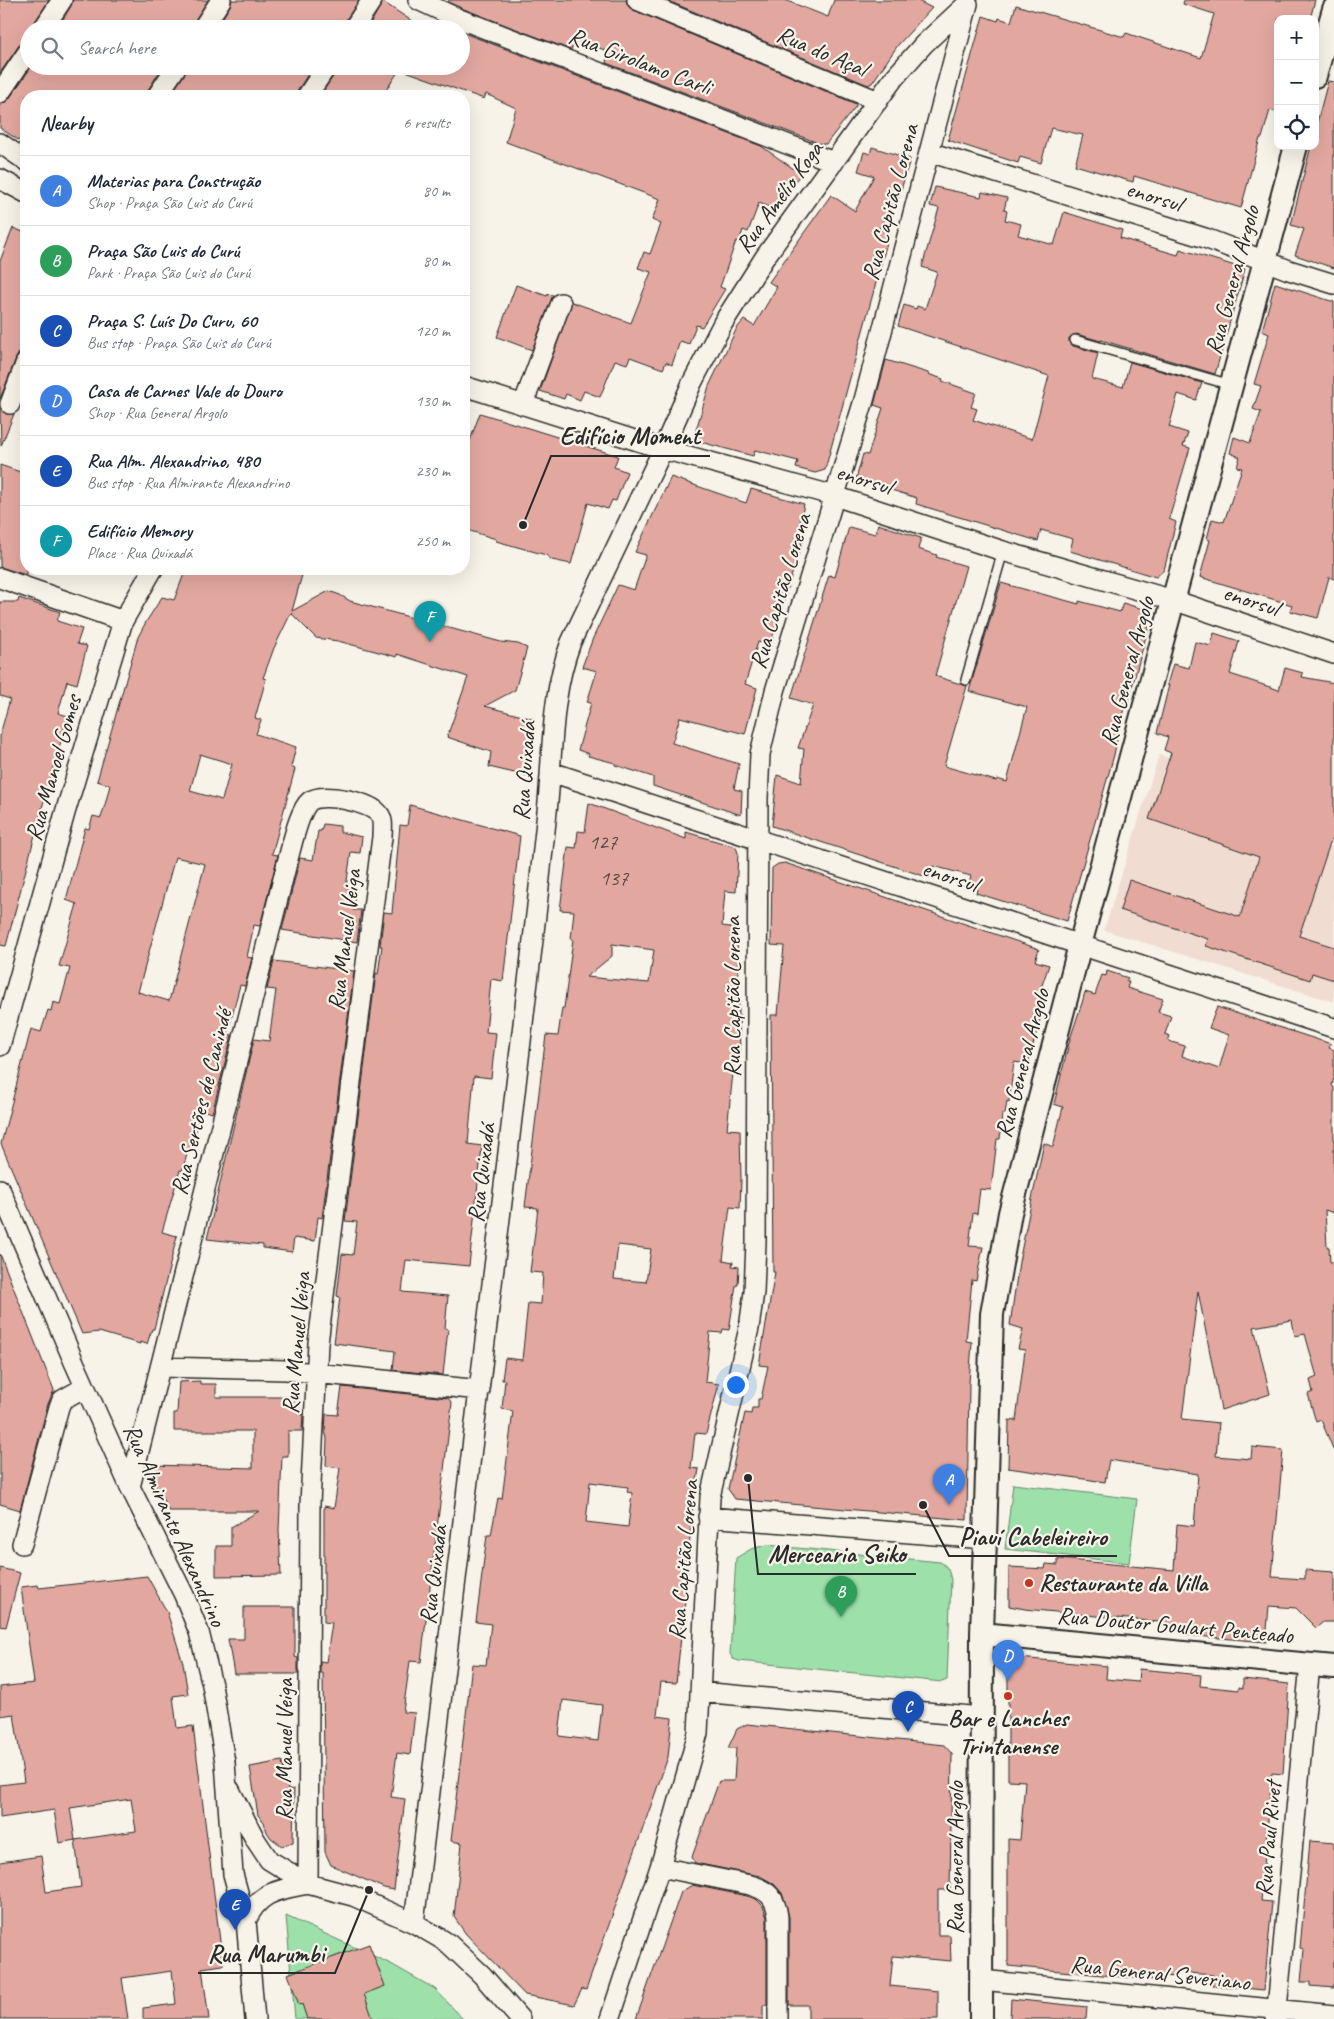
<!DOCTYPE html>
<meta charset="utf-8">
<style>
:root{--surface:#fff;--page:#f2f2f3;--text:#1f2937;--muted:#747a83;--line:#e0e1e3;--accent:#db2777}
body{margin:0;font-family:Caveat,sans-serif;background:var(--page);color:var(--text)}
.controls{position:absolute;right:15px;top:15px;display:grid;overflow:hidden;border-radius:10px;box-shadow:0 5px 20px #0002}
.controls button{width:45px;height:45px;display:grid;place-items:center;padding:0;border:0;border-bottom:1px solid var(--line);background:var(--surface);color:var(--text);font:25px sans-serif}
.you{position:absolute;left:735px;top:1384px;width:18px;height:18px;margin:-12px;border:4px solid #fff;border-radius:50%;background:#1a73e8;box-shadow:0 0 0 8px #1a73e833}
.badge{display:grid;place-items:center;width:32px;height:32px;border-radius:50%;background:var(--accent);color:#fff;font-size:16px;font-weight:700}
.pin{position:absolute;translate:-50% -41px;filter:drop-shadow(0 1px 2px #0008)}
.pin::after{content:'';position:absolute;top:26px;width:18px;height:15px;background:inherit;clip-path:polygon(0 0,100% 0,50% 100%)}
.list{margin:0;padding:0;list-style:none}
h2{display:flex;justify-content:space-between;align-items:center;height:65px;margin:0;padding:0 20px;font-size:21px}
h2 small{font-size:16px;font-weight:400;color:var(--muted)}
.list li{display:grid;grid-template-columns:32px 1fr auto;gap:15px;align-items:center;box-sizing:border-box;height:70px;padding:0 20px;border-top:1px solid var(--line)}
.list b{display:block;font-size:19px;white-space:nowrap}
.list p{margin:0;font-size:16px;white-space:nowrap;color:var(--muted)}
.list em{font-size:16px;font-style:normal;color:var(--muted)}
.icon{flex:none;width:28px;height:28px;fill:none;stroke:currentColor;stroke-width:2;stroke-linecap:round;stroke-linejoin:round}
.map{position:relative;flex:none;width:1334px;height:2019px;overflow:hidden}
.search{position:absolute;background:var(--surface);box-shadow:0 5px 20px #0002;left:20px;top:20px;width:450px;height:55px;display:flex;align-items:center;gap:12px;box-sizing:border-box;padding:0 18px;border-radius:28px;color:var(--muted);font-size:19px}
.panel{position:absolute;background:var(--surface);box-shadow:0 5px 20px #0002;left:20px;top:90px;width:450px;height:485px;border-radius:20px}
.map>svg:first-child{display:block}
</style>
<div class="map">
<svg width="1334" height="2019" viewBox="0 0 1334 2019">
<rect width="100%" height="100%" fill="#f7f3e8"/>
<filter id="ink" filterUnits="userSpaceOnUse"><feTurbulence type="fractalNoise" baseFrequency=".02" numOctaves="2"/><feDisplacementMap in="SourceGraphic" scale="10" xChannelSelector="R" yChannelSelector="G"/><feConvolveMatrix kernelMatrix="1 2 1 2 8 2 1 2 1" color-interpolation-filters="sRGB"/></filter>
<g filter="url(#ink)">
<path fill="#f1dcd2" d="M1159,755l124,39 -10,35 61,19v154l-230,-72z"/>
<path fill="#9de0aa" stroke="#64866a" d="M1013,1484l124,15 -8,64 -124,-14z
M767,1545l173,17c8,4 9,9 11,18l-4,100 -5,2 -203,-21 -6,-2 -3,-5 6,-96 15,-9z
M286,1916l105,48 44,25 28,30h-168z"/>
<path fill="#e2a8a0" stroke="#2b2b2b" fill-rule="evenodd" d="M0,0h49l-15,23 -2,6h-3v10l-9,5 -20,29z
M73,0h135l-15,23 -2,6h-134l14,-23z
M232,0h127l-15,23 -2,6h-126l14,-23z
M449,0h177l2,6 5,4 223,94v2l-30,38h-5l-215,-81 2,-12 -33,-11 -4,10 -110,-42 -13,-6z
M666,0h119l43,17 6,-17h82l16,8 -34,37 -26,38 -4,2z
M1184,0h131l-5,19h-32v94l-8,-3 -8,28h-2l-19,70 -107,-32 -1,6 -58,-17 8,-30 -32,-7 -10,35 -21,-6 -2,6 -70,-23 35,-124 15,5 1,-3 12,4 5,-17 108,32 2,-4 75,25 13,-44 -31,-10z
M383,2l41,27h-57z
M461,32l300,114 40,28 -29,34 -13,-5 -11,29 -5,-2 -4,12 -3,-1 -16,46 5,2 -23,38 -6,-2 -7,19 -9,-3 -8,24 -6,-3 -3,7 -33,-12 -3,7 -12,-4 -15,37 -16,-6 -4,9 -14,-6 -2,5 -24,-8 32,-89 59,21 20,-51 -13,-4 6,-16 6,2 11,-30 -9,-4 8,-21 -154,-57 10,-34 -30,-14 -2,5 -84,-30 -18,27h-62l16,-24 2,-6h123z
M32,66h131l-15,24 -2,6h-120v49l-26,-17v-24l9,-5z
M188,66h125l-15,24 -2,6h-126l16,-24z
M1328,81l6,1v186l-39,-13 9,-26 -13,-4 20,-79h4v-16z
M872,147l38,12 -11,38 -20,31 10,7 -64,235 -10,3 -19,-5 2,-7 -43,-11 -2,6 -60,-16 16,-54 28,-58 7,-8 10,6 23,-39 -8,-5 62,-87 24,16 19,-35 -16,-5 6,-19 6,2z
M935,187l46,10 1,-5 25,6 -3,12 3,1 -2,9 16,4 -3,11 36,10 10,-33 58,18 -2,8 58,17 2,-6 65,20 -30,105 -114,-34v1l-25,-7 -7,4v4l4,4 25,7 -6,26 31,8 7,-25 72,21 -6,17 -18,-6 -9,33 19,6 -5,13 7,2 -21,71 7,3 -12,48 -8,7 -86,-26 3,-12 -32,-9 -3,11 -122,-37 1,-6 -61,-19 7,-25 5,1 15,-47 -9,-3 12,-45 42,13v1l15,5 -1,2 34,12 -5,14 6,2 -4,11 59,19 17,-63 -151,-50 6,-21 12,4 1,-3 8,3 12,-37 -15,-5 17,-59 -9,-2z
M13,228l13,5v118l-7,2 -3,5 -16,41v-138z
M1275,283l59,19v277l-5,-2 -11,41 -28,-7 2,-6 -92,-28 10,-37 -3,-1 5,-20 12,3 18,-54 -5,-1 3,-10 -10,-4 4,-16 16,6 11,-31 -8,-3 8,-23 -7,-2 15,-50 -7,-3z
M516,285l31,11 1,-2 5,1 -21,55 -35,-13z
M0,408l6,6h8l-13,32z
M480,413l138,43 -4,11 13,5 -11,29 -4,-1 -4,9 -20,-6 -17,61 -19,-4 -6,-5 -50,-14v-2l-32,-10v-72z
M0,465l26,9v101l-26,-8z
M671,477l75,26 5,-14 53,15 -4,20 7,2 -37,119 -12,-3 -13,42 12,4 -12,46 -65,-17 -8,26 67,21 -5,25 8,2 -1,24 -88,-29v-9l-38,-12v-2l-27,-7 1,-2 -11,-4 13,-47 -4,-1 10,-31 -15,-4 11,-29 25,-53 16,5 12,-35 -11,-3z
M878,524l43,14 -3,11 19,6 -1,2 30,9 -31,110 32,10 -23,80 52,15 1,-2 10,3 20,-75 -58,-16 32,-108 78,21v-3l41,11 3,-9 23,7 5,8 -24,87h-2l-10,35h2l-3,15 -47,166 -91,-28 1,-4 -9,-3 3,-10 -38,-10 -3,12 -158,-52 5,-51 24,8 3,-34 -6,-1 15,-43 -22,-7 38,-123 6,2 14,-50 26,7z
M186,569h92l24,6 -10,36 37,-20 11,4 10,6 151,41 17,2 9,4 -12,42 -30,16 48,13 -6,57 -38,-9 2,-15 -44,-15 21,-60 -71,-23v3l-59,-16 -22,-3 -25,-25 -17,35 -11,30 3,1 -11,39 6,2 -5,14 40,13 -5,20 4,2 -23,85 6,1 -18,71 -6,-1 -7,32 5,1 -7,28 -5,-1 -12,46 -1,3 5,1 -20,78 -10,-3 -11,39 -2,-1 -7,23 -2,-1 -18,62 15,4 -23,93h-2l-5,15 -7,-2v2l-41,-12 -17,2 -81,-190 30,-115 10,3 7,-22 3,1 2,-9 7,2 10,-36 -11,-2 18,-62 -11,-4 19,-72 4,1 4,-13 8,2 5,-17 4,-16 -13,-4 41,-144 8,-15 16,-25 12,3zM200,754l32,10 -10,36 -32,-9zM175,857l30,7 -36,137 -31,-9z
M19,598l41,14 -3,9 25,8 -5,15 10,2 -10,38 -10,-3 -9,32 10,3 -26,92 -36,138 -6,-1v-210l10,-36 -10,-3v-94h18z
M1214,633l25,8 -9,33 49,16 6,-22 18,5 -1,4 32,6v158l-3,-1 -32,96 35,11v33l-22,-7 -2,7 -104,-34 2,-7 -88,-29 9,-30 111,37 19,-60 -110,-38 22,-66 -7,-3 4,-13 -11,-4 12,-48h-2l6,-21 16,4 6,-26 16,4z
M589,803l97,36v-7l50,15 2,6 -2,39 -11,-1 -3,35 15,2 3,127 -5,-1 -8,75 13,1 1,50 -1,28 -10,-1 -7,53 10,2 -1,4 7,1 -1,18h-2l-7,45 -6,-1 -1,4 -12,-1 -5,50 14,2 -13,50 -11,-1 -4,35 8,1 -7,41 -6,81 -10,92 -15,-1 -4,34 15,2 -4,39 -82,233 -4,-1 -8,16 -49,-10 -59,-61 -12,-17 8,-74 -11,-2 21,-177 14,1 5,-41 -15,-2 11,-87h4l7,-37 4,1 11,-88 -11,-2 3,-29h-3l3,-22 17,2 6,-57 13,1 2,-31 -13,-1 8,-64 -13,-1 21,-172 12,1 4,-28h2l9,-69h-2l3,-28 -14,-1 8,-63 8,1 2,-17 7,1zM612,944l42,6 -5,33 -63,-6 26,-21zM618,1245l33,4 -5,33 -32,-3zM590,1482l38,5 -1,5 5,1 -4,34 -42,-5zM563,1700l39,5 -4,36 -39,-5z
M410,805l110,31 -17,145 -12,-2 -5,53 10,1 -5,45 -17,-2 -6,68 14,2 -13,120 -63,-6 -4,32 46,4 -3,32 3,1 -5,46 -50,-5 2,-19 -61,-8 6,-46 -3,-1 5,-42 11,1 4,-33 -12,-1 31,-248 2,1 4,-28h-2l4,-34 8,1 8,-88 7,1z
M323,824l17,2v6l22,5 -2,16 -9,-1 -5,36h10l-3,22h8l-4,32 -75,-12 18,-72 13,2 5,-29h3z
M785,863l254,86 -4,12 14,4 -8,23 7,1 -20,75 -14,-2 -5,40 -2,-1 -2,13h-3l-2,25h-3l-6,51 -11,-1 -3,25 -4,-1 -4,33 14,1 -7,34 -4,-1 -6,61 6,1 -3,41 -2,137 -232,-21 -7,-10 17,-76 6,1 1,-6h6v-9h3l7,-33 -9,-1 16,-93h-2l-2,-257h7l6,-69 -13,-1 1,-77 6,-4z
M274,961l80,10 -32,247 -4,-1 -3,24 -21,-3 -2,14 -29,-4v-3l-56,-6 47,-200 15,2 7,-51 -9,-1z
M1107,971l21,7 -2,3 3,1 -2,6 36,11 -5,13 13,4 -6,18 5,2 -2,5 17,5 -3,10 37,13 10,-34 -20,-7 8,-21 114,37 -2,4 5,2v28l-2,7 2,3v125l-9,-3 2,37h2l1,15h4v189l-13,-31 -5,2 -8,-28 5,-2 -3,-12 7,-3 -12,-43 -10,2 -3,-16 -38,7 16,67 -49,16 -23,-119 -16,128 37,4 -3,33 35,3 1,-12 31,3 -11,127 33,2v-9l29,2v50h-11l-7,6 -20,-20 -27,-2 -3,36 -81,-7v-8l-16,-1v-3l-144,-14 -16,-3v-39l36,2 1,-5 12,1v-6l116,11 3,-46 17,2 4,-52 -89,-14 -4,22 -97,-14 1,-48 7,1 9,-71 -7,-1 5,-20 -13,-4 9,-63 13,-63 12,-56 9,4 10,-40 -9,-3 16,-65 12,-36 3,-11 10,3 7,-20 4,1z
M0,1254l54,136 -6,14 -28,106 -20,-6z
M200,1381v3h16v13h83v14l4,1 -1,19h-14v25h-6l-3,74 2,45 -65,1v-30h15v-19l28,-16h-90l-17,-32 -1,-14 102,3v-37h-79v-18h3l2,-31z
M342,1387l106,11 4,5 -31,259 -11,-1 -7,51 12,1 -5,42 -13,-2 -6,44 14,2 -11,91 -10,-2 -53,-23 -6,-13 -2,-179h-3v-12l6,1 6,-39 -8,-1v-116l10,2 6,-40 -14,-2 1,-28 -2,-7 1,-17 12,1z
M0,1568l20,5 -14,54 -6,-1z
M147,1576l20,36 16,51 5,31 -15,2 4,32 16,-2 30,239 -21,3 7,51h-66v-11l33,-4 -4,-33 -50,7 6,41h-128v-157l41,-6 5,36 35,-5 -6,-47 -16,3 -5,-33 -54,8v-33l24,-3 -10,-68 -14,2v-29l34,-4 -13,-96 17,-2 1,3zM131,1799l5,32 -61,9 -5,-32z
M244,1607h51v50l3,1v16h-64l-6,-35h16z
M1008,1657l99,9 -1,13 32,3 1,-13 62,6 -1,11 39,4v-3l4,1v-9l46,5 -6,90 -11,-1 -11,128 11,1 -8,88 -52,-5 1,-10 -38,-3v5l-20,-2v5l-147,-14v-127l12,1 5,-59 -17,-1z
M747,1724l197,21 8,9 -2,136h-12v45h12l1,26 -58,-5 -3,30 48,5v28h-130v-14h-19v-88l-7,-24 -8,-9 -14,-8 -65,-13 -3,-6 27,-76h15l2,-33h-8l9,-19z
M282,1761l6,29 6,-1 -1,53 -11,4 -11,-8 -4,-6 -3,-10 -6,-7 -8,-48z
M1310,1841l24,2v145l-24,-2v-4h-9l3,-33 -4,-1z
M692,1885l55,11 9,3 7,7 4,12v87h-4v14h-127l45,-127z
M369,1944l16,42 -21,8 9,25h-66l-5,-15 -3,1 -11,-31z
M1011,1999l76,8 -1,12h-76z"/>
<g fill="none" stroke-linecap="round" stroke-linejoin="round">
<defs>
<path id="service" d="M1075,340l156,45
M966,680l37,-129"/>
<path id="minor" d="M418,0l39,18 377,144
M637,0l241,101
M43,29l19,-29
M202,29l19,-29
M353,29l19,-29
M0,93l29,-43
M157,96l20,-30
M307,96l20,-30
M0,143l26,18
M929,152l276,86 84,32 45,14
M0,179l26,14
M464,386l199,63 172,47 168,55 170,49 161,54
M10,404l16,-42
M523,405l38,-102
M0,578l123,43
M551,772l783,256
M0,1046l65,-233 58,-192 30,-52
M0,1189l74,173 56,125 54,108 15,37 13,53 13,77 8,112 13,47 9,98
M161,1367l125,3 194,20
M130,1487l158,-628c4,-14 11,-49 22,-58 13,-9 60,1 69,13 5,6 3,16 3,23l-64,506 -8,161 -2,380
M708,1517l277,22
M22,1544l37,-137 3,-7 23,-13
M700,1692l282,25
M230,1790l25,49 14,21 39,24 45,12 61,27 24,14 11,7 33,31 38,44
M660,1867l90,18c18,5 26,13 28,32v102
M246,1921c13,-30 32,-31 62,-37
M414,1923c39,-302 75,-605 110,-908 9,-71 17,-142 24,-213 5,-55 3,-107 23,-160l92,-193 29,-66 31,-60 42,-66 129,-179 30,-34 43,-40
M981,1980l353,35
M610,2019l50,-152 38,-134 12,-236 39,-169 5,-36 2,-50 2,-444 2,-44 15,-63 89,-291 104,-396
M1276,2019l34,-355"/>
<path id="tertiary" d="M1315,76l19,-67
M982,1634l352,33
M981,2019l1,-385 10,-320 18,-101 70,-268 216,-799"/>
</defs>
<use href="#service" stroke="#2b2b2b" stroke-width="12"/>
<use href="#minor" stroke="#2b2b2b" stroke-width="22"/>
<use href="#tertiary" stroke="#2b2b2b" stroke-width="26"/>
<use href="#service" stroke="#f7f3e8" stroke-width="9"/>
<use href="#minor" stroke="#f7f3e8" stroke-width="19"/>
<use href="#tertiary" stroke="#f7f3e8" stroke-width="22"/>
</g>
</g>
<g fill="#c8321e" stroke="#f7f3e8" stroke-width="2">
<circle cx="1029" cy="1583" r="5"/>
<circle cx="1008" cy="1696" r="5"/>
</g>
<g text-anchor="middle" stroke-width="4.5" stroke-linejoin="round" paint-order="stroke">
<g font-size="21" fill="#594a48">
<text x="603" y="849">127</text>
<text x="614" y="885">137</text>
</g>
<g font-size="24" fill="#2b2b2b" stroke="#f7f3e8">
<text transform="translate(822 51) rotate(23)" y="8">Rua do Açal</text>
<text transform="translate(640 61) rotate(21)" y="8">Rua Girolamo Carli</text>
<text transform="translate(1154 196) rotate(17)" y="8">enorsul</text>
<text transform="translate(779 197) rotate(-54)" y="8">Rua Amélio Koga</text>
<text transform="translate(890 202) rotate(-75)" y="8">Rua Capitão Lorena</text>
<text transform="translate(1232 280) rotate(-75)" y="8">Rua General Argolo</text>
<text transform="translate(864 479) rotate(17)" y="8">enorsul</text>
<text transform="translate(780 591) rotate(-73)" y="8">Rua Capitão Lorena</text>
<text transform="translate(1251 600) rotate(18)" y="8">enorsul</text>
<text transform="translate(1127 671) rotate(-75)" y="8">Rua General Argolo</text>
<text transform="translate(53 768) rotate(-74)" y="8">Rua Manoel Gomes</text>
<text transform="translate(524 771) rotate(-86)" y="8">Rua Quixadá</text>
<text transform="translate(950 876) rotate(18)" y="8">enorsul</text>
<text transform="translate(344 940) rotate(-83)" y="8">Rua Manuel Veiga</text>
<text transform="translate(732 997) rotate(-90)" y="8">Rua Capitão Lorena</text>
<text transform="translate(1022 1063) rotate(-75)" y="8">Rua General Argolo</text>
<text transform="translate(201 1102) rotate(-76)" y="8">Rua Sertões de Canindé</text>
<text transform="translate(481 1173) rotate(-83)" y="8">Rua Quixadá</text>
<text transform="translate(296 1343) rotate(-85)" y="8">Rua Manuel Veiga</text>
<text transform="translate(175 1525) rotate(66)" y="8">Rua Almirante Alexandrino</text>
<text transform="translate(683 1560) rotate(-85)" y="8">Rua Capitão Lorena</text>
<text transform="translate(433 1575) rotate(-83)" y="8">Rua Quixadá</text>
<text transform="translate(1175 1625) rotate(5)" y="8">Rua Doutor Goulart Penteado</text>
<text transform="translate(284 1750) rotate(-90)" y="8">Rua Manuel Veiga</text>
<text transform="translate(1268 1839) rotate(-85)" y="8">Rua Paul Rivet</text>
<text transform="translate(955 1858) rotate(-90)" y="8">Rua General Argolo</text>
<text transform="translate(1160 1973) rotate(6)" y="8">Rua General Severiano</text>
</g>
<g font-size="24" font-weight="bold" fill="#2b2b2b" stroke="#f7f3e8" text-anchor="start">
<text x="1039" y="1591">Restaurante da Villa</text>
<text x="1008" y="1726" text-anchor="middle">Bar e Lanches<tspan x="1008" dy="28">Trintanense</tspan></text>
</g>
</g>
<path fill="none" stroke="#2b2b2b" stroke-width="2" d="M523 525L551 456H710M923 1505L949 1556H1117M748 1478L758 1574H916M369 1890L335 1973H198"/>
<g fill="#2b2b2b" stroke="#f7f3e8" stroke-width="2">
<circle cx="523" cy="525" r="5"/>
<circle cx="923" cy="1505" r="5"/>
<circle cx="748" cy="1478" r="5"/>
<circle cx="369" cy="1890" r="5"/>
</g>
<g font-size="25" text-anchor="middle" font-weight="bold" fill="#2b2b2b" stroke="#f7f3e8" stroke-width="4.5" stroke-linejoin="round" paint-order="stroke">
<text x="630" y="444">Edifício Moment</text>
<text x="1033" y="1545">Piauí Cabeleireiro</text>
<text x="837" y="1562">Mercearia Seiko</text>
<text x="266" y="1962">Rua Marumbi</text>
</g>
</svg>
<div class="controls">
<button>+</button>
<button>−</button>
<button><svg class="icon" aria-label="locate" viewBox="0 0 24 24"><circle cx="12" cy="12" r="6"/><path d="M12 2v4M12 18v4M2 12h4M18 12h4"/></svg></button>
</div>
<div class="you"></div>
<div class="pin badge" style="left:949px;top:1505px;background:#3f7fe0">A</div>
<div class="pin badge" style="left:841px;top:1617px;background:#2e9e5b">B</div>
<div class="pin badge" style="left:908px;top:1732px;background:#1a4fb4">C</div>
<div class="pin badge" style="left:1008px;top:1681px;background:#3f7fe0">D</div>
<div class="pin badge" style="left:235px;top:1930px;background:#1a4fb4">E</div>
<div class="pin badge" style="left:430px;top:642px;background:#0f9aa8">F</div>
<div class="search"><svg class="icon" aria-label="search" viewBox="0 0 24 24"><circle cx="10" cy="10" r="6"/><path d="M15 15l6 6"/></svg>Search here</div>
<section class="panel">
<h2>Nearby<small>6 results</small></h2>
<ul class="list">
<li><span class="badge" style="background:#3f7fe0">A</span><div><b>Materias para Construção</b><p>Shop · Praça São Luis do Curú</p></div><em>80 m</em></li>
<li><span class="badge" style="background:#2e9e5b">B</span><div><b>Praça São Luis do Curú</b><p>Park · Praça São Luis do Curú</p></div><em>80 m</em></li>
<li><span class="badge" style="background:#1a4fb4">C</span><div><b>Praça S. Luís Do Curu, 60</b><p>Bus stop · Praça São Luis do Curú</p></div><em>120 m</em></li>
<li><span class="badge" style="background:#3f7fe0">D</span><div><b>Casa de Carnes Vale do Douro</b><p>Shop · Rua General Argolo</p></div><em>130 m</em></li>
<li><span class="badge" style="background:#1a4fb4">E</span><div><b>Rua Alm. Alexandrino, 480</b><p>Bus stop · Rua Almirante Alexandrino</p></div><em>230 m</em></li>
<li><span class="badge" style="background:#0f9aa8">F</span><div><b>Edifício Memory</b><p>Place · Rua Quixadá</p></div><em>250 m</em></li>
</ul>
</section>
</div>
